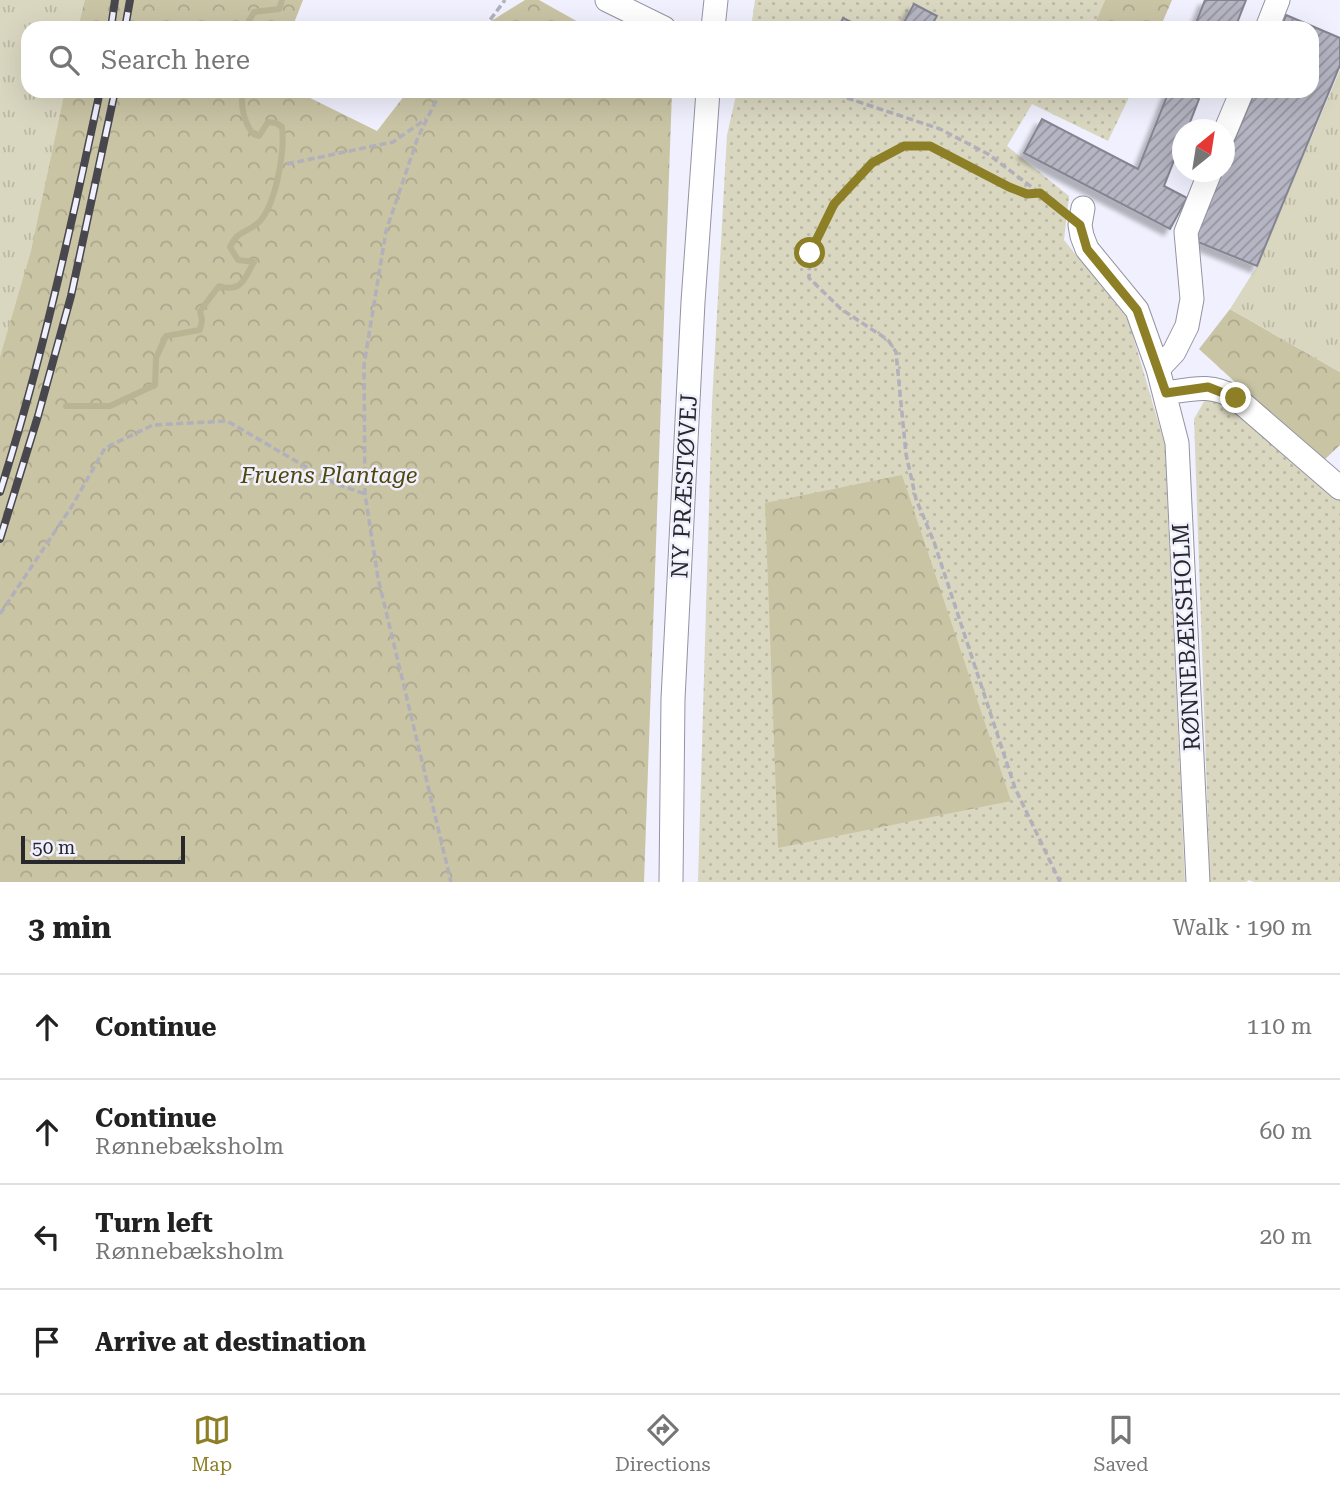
<!DOCTYPE html>
<meta charset="utf-8">
<style>
:root{--surface:#fff;--page:#f6f6f6;--text:#222;--muted:#767676;--line:#e0e0e0;--accent:#8d7f25}
body{margin:0;font-family:"Roboto Serif",serif;background:var(--page);color:var(--text)}
.compass{position:absolute;left:1172px;top:119px;width:63px;height:63px;border-radius:50%;background:var(--surface);box-shadow:0 7px 28px #0002;rotate:30deg}
.scale{position:absolute;left:21px;bottom:18px;width:164px;box-sizing:border-box;padding-left:7px;border:4px solid #28272c;border-top:0;font-size:19px;line-height:24px;white-space:nowrap;color:#28272c;-webkit-text-stroke:5px #f0f0fe;paint-order:stroke}
.stop{position:absolute;width:21px;height:21px;margin:-16px;border:5px solid #8d7f25;border-radius:50%;background:#fff}
.stop.end{background:#8d7f25;border-color:#fff;box-shadow:0 2px 7px #0008}
.list{margin:0;padding:0;list-style:none}
h2{display:flex;justify-content:space-between;align-items:center;height:91px;margin:0;padding:0 28px;font-size:30px}
h2 small{font-size:23px;font-weight:400;color:var(--muted)}
.list li{display:grid;grid-template-columns:46px 1fr auto;gap:21px;align-items:center;box-sizing:border-box;height:105px;padding:0 28px;border-top:2px solid var(--line)}
.list b{display:block;font-size:26px;white-space:nowrap}
.list p{margin:0;font-size:23px;white-space:nowrap;color:var(--muted)}
.list em{font-size:23px;font-style:normal;color:var(--muted)}
.icon{flex:none;width:38px;height:38px;fill:none;stroke:currentColor;stroke-width:2;stroke-linecap:round;stroke-linejoin:round}
.map{position:relative;flex:none;width:1340px;height:882px;overflow:hidden}
.search{position:absolute;background:var(--surface);box-shadow:0 7px 28px #0002;left:21px;right:21px;top:21px;height:77px;display:flex;align-items:center;gap:18px;box-sizing:border-box;padding:0 24px;border-radius:21px;color:var(--muted);font-size:26px}
.sheet{height:511px;background:var(--surface)}
nav{display:flex;justify-content:space-around;align-items:center;box-sizing:border-box;height:98px;border-top:2px solid var(--line);background:var(--surface);font-size:19px;color:var(--muted)}
nav a{display:grid;justify-items:center;gap:4px}
nav .on{color:var(--accent)}
.map>svg:first-child{display:block}
</style>
<div class="map">
<svg width="1340" height="882" viewBox="0 0 1340 882">
<defs>
<pattern id="grass-dots" width="8" height="8" patternUnits="userSpaceOnUse" patternTransform="scale(1.75)"><rect width="8" height="8" fill="#dad7c1"/><path d="M2 2h.1M6 6h.1" fill="none" stroke="#bbb9a6" stroke-width="1.8" stroke-linecap="round"/></pattern>
<pattern id="forest-crowns" width="20" height="18" patternUnits="userSpaceOnUse" patternTransform="scale(1.75)"><rect width="20" height="18" fill="#c9c4a4"/><path d="M2 6a3 3 0 1 1 6 0M12 15a3 3 0 1 1 6 0" fill="none" stroke="#ada88d"/></pattern>
<pattern id="park-tufts" width="24" height="20" patternUnits="userSpaceOnUse" patternTransform="scale(1.75)"><rect width="24" height="20" fill="#dad7c1"/><path d="M3 7l-1-3M5 7V3M7 7l1-3M15 17l-1-3M17 17v-4M19 17l1-3" fill="none" stroke="#bbb9a6"/></pattern>
<pattern id="building-hatch" width="6" height="6" patternUnits="userSpaceOnUse" patternTransform="scale(1.75)"><rect width="6" height="6" fill="#b6b5c3"/><path d="M-1 1l2-2M0 6l6-6M5 7l2-2" fill="none" stroke="#94939f"/></pattern>
<filter id="shadow"><feDropShadow dx="-6" dy="6" stdDeviation="2" flood-color="#0004"/></filter>
</defs>
<rect width="100%" height="100%" fill="#f0f0fe"/>
<path fill="url(#grass-dots)" d="M755,0h350l-12,28h-342z
M737,91h395l-24,50 -76,-37 -25,42 62,50 -5,44 64,79 37,126 20,437h-487l14,-479 15,-268z
M1206,398l26,5 108,94v385h-86l-5,-2 -3,2h-36l-16,-463z"/>
<path fill="url(#forest-crowns)" d="M0,0h303l-11,28h-264v63h268l81,40 31,-40h264l-28,791h-644z
M525,0h14l50,28h-109z
M1105,0h67l-12,28h-67z
M1230,309l110,63v73l-18,17 -123,-113z
M902,475l109,326 -233,47 -13,-345z"/>
<path fill="url(#park-tufts)" d="M0,0h85l-7,28h-50v63h37l-34,160 -31,106z
M1340,70v302l-110,-63 27,-43z"/>
<g fill="none" stroke-linecap="round" stroke-linejoin="round">
<path stroke="#b9b494" stroke-width="6" d="M245,28l9,-16 25,-3 3,-9
M66,406h44l45,-21 1,-27 10,-22 34,-6 2,-10 -2,-9 19,-25c23,7 25,-7 35,-24l-16,-2 -8,-13c8,-17 15,-13 28,-24 18,-17 27,-72 24,-96l-6,-4 -8,-1 -9,14 -6,-2c-9,-12 -13,-28 -10,-43"/>
</g>
<path fill="url(#building-hatch)" stroke="#858491" stroke-width="2" filter="url(#shadow)" d="M1205,0h41l-11,28h-41z
M914,4l23,12 -7,12h-29z
M1286,15l54,23v27l-83,201 -64,-26 28,-68h3v-8l31,-73h57v-63h-31z
M843,18l20,10h-25z
M1169,91h11l19,8 -12,31h-5v10l-18,46 23,12 -17,31 -146,-76 18,-34 96,50z"/>
<g fill="none" stroke-linecap="round" stroke-linejoin="round">
<defs>
<path id="minor" d="M607,0l57,28
M713,28l3,-28
M1267,28l11,-28
M1224,134l18,-43
M1083,208l-3,17 2,11 5,13 50,61 21,59 19,74 21,439
M1158,369l16,-17 13,-26 5,-27 -6,-67 24,-60
M1166,393c27,-4 44,-10 70,5l104,90
M671,882l2,-183 20,-397 15,-211"/>
</defs>
<use href="#minor" stroke="#9493a0" stroke-width="25"/>
<path stroke="#b1b0bb" stroke-width="3.5" stroke-dasharray="7 3.5" stroke-linecap="butt" d="M484,28l21,-28
M441,91l-23,46 -32,94 -22,134 1,129 13,84 73,304
M816,91l22,4 102,34 48,25 74,56
M287,164l106,-22 33,-23
M1040,193l-13,1 -18,-7 -79,-41h-26l-32,17 -38,40 -24,50 -1,25 32,31 47,31 8,12 10,102 10,45 18,43 81,246 45,94
M0,614l72,-108 33,-58 48,-23 74,-4 107,62 31,11"/>
<use href="#minor" stroke="#fff" stroke-width="23"/>
<defs>
<path id="rail" d="M111,28l4,-28
M125,28l5,-28
M0,492c42,-132 71,-265 100,-401
M0,539l38,-123 33,-120 44,-205"/>
</defs>
<use href="#rail" stroke="#48474e" stroke-width="8"/>
<use href="#rail" stroke="#f0f0fe" stroke-width="5" stroke-dasharray="16" stroke-linecap="butt"/>
</g>
<g fill="none" stroke-linecap="round" stroke-linejoin="round">
<path stroke="#8d7f25" stroke-width="9" d="M810,253l24,-49 38,-41 32,-17h26l79,41 18,7 13,-1 40,32 7,24 50,61 29,83 42,-6 28,11"/>
</g>
<g text-anchor="middle" stroke-width="5" stroke-linejoin="round" paint-order="stroke">
<g font-size="23" font-style="italic" fill="#50470d" stroke="#f0f0fe">
<text x="329" y="483">Fruens Plantage</text>
</g>
<g font-size="23" fill="#28272c" stroke="#f0f0fe">
<text transform="translate(684 486) rotate(-87)" y="8">NY PRÆSTØVEJ</text>
<text transform="translate(1186 637) rotate(-93)" y="8">RØNNEBÆKSHOLM</text>
</g>
</g>
</svg>
<svg class="compass" viewBox="-18 -18 36 36"><path d="M0-13l5 13h-10z" fill="#e53935"/><path d="M0 13l5-13h-10z" fill="#767676"/></svg>
<div class="scale">50 m</div>
<div class="stop" style="left:810px;top:253px"></div>
<div class="stop end" style="left:1236px;top:398px"></div>
<div class="search"><svg class="icon" aria-label="search" viewBox="0 0 24 24"><circle cx="10" cy="10" r="6"/><path d="M15 15l6 6"/></svg>Search here</div>
</div>
<section class="sheet">
<h2>3 min<small>Walk · 190 m</small></h2>
<ul class="list">
<li><svg class="icon" aria-label="ahead" viewBox="0 0 24 24"><path d="M12 20V5M6 11l6-6 6 6"/></svg><div><b>Continue</b></div><em>110 m</em></li>
<li><svg class="icon" aria-label="ahead" viewBox="0 0 24 24"><path d="M12 20V5M6 11l6-6 6 6"/></svg><div><b>Continue</b><p>Rønnebæksholm</p></div><em>60 m</em></li>
<li><svg class="icon" aria-label="left" viewBox="0 0 24 24"><path d="M17 20v-9H6M10 6l-5 5 5 5"/></svg><div><b>Turn left</b><p>Rønnebæksholm</p></div><em>20 m</em></li>
<li><svg class="icon" aria-label="arrive" viewBox="0 0 24 24"><path d="M6 21V4h12l-3 4 3 4H6"/></svg><div><b>Arrive at destination</b></div></li>
</ul>
</section>
<nav>
<a class="on"><svg class="icon" aria-label="map" viewBox="0 0 24 24"><path d="M3 6l6-2 6 2 6-2v14l-6 2-6-2-6 2zM9 4v14M15 6v14"/></svg>Map</a>
<a><svg class="icon" aria-label="directions" viewBox="0 0 24 24"><path d="M12 3l9 9-9 9-9-9zM9 14v-3h6M13 9l2 2-2 2"/></svg>Directions</a>
<a><svg class="icon" aria-label="saved" viewBox="0 0 24 24"><path d="M7 4h10v16l-5-4-5 4z"/></svg>Saved</a>
</nav>
